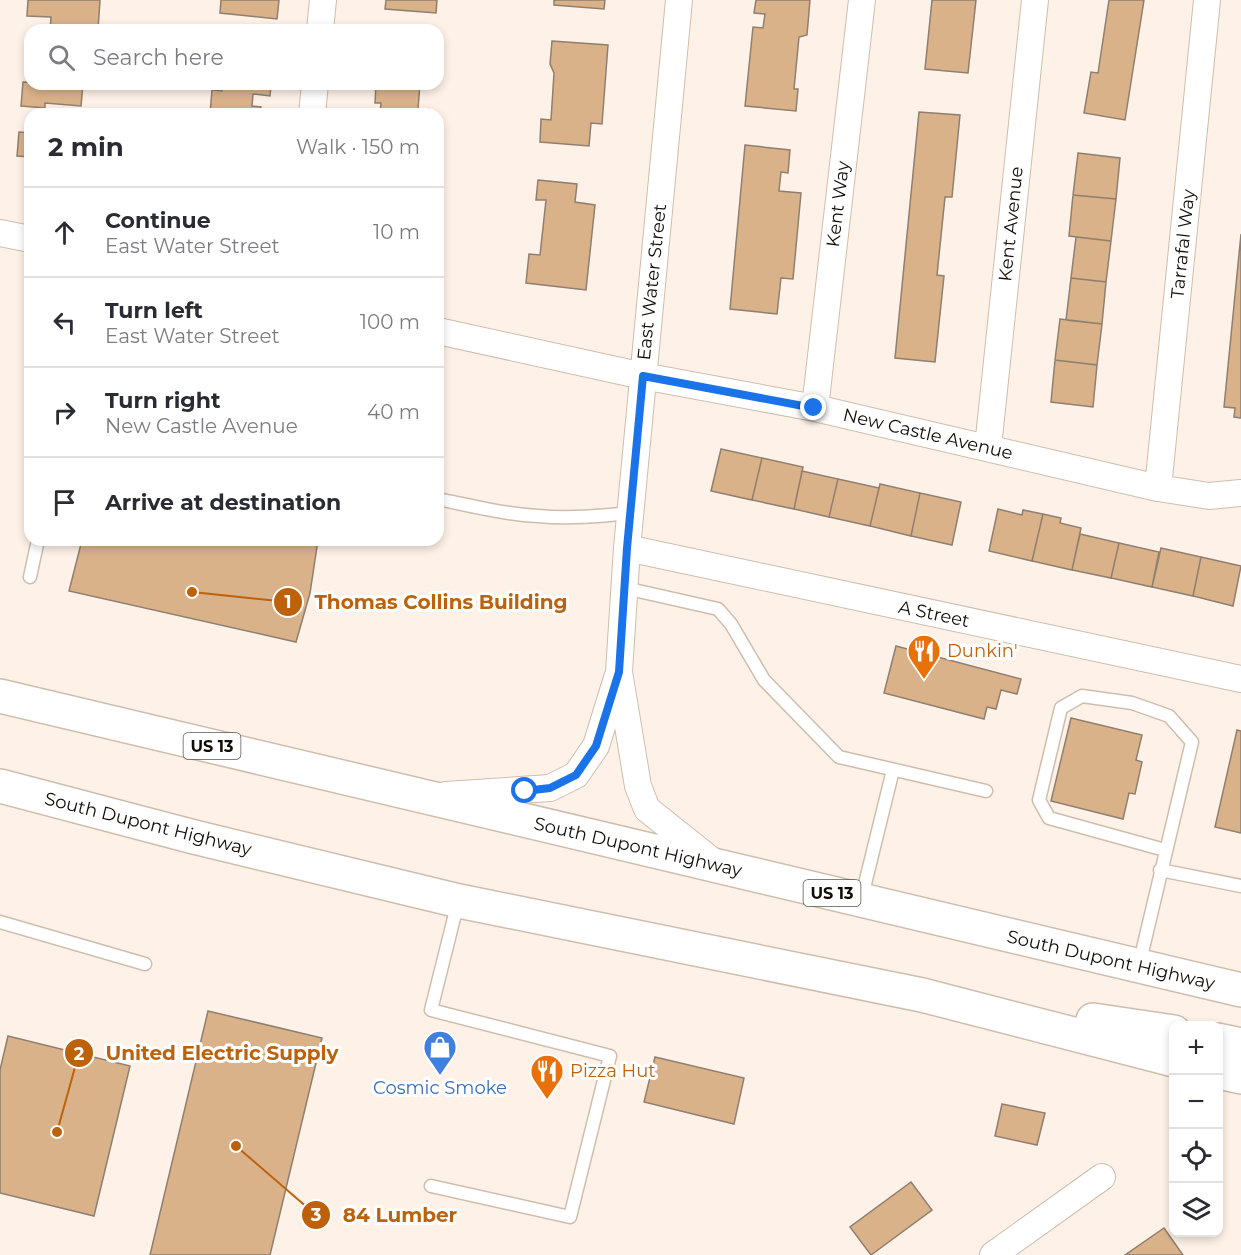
<!DOCTYPE html>
<meta charset="utf-8">
<style>
:root{--surface:#fff;--page:#f7f7f7;--text:#2b2b33;--muted:#7c7c81;--line:#e1e1e2}
body{margin:0;font-family:Montserrat,sans-serif;background:var(--page);color:var(--text)}
.controls{position:absolute;right:18px;bottom:18px;display:grid;overflow:hidden;border-radius:12px;box-shadow:0 3px 9px #0003}
.controls button{width:54px;height:54px;display:grid;place-items:center;padding:0;border:0;border-bottom:2px solid var(--line);background:var(--surface);color:var(--text);font:30px sans-serif}
.stop{position:absolute;width:18px;height:18px;margin:-14px;border:4px solid #1a73e8;border-radius:50%;background:#fff}
.stop.end{background:#1a73e8;border-color:#fff;box-shadow:0 2px 6px #0008}
.list{margin:0;padding:0;list-style:none}
h2{display:flex;justify-content:space-between;align-items:center;height:78px;margin:0;padding:0 24px;font-size:26px}
h2 small{font-size:20px;font-weight:400;color:var(--muted)}
.list li{display:grid;grid-template-columns:39px 1fr auto;gap:18px;align-items:center;box-sizing:border-box;height:90px;padding:0 24px;border-top:2px solid var(--line)}
.list b{display:block;font-size:22px;white-space:nowrap}
.list p{margin:0;font-size:20px;white-space:nowrap;color:var(--muted)}
.list em{font-size:20px;font-style:normal;color:var(--muted)}
.icon{flex:none;width:33px;height:33px;fill:none;stroke:currentColor;stroke-width:2;stroke-linecap:round;stroke-linejoin:round}
.map{position:relative;flex:none;width:1241px;height:1255px;overflow:hidden}
.search{position:absolute;background:var(--surface);box-shadow:0 3px 9px #0003;left:24px;top:24px;width:420px;height:66px;display:flex;align-items:center;gap:15px;box-sizing:border-box;padding:0 21px;border-radius:18px;color:var(--muted);font-size:22px}
.panel{position:absolute;background:var(--surface);box-shadow:0 3px 9px #0003;left:24px;top:108px;width:420px;height:438px;border-radius:18px}
.map>svg:first-child{display:block}
</style>
<div class="map">
<svg width="1241" height="1255" viewBox="0 0 1241 1255">
<rect width="100%" height="100%" fill="#fef2e8"/>
<path fill="#dab28a" stroke="#907f6f" stroke-width="1.5" d="M28,0h72l-2,30h-48l1,-13 -24,-1z
M221,0h58l-2,19 -57,-6z
M386,0h51l-1,13 -51,-4z
M554,0h51l-1,9 -50,-4z
M756,0h54l-3,35 -8,2 -5,52h4l-2,22 -51,-5 8,-79 10,1 2,-14 -11,-1z
M932,0h44l-8,73 -43,-4z
M1109,0h35l-19,120 -41,-7 7,-41 7,1z
M552,41l56,4 -6,79 -11,-1 -2,23 -49,-4 1,-23 10,1 3,-47 -4,-9z
M23,82l60,2 -2,22 -36,-3v5l-24,-2z
M222,84h49l-1,12 -17,-2 -1,12 9,1 -1,7h-50l2,-24 10,1z
M376,84h44l-2,25h11l-1,5h-48l1,-11h-6z
M919,112l41,3 -8,82h-7l-8,78 7,1 -9,86 -40,-4z
M19,132l11,1v24l-13,-1z
M745,145l45,5 -2,23 -7,-1 -2,19 22,2 -8,86 -12,-1 -4,36 -47,-5z
M1078,153l42,5 -4,41 -43,-4z
M538,180l39,4 -2,18 20,3 -9,85 -60,-7 3,-29 11,1 6,-55h-10z
M1073,195l43,4 -5,42 -42,-5z
M1241,234v184l-7,-1 1,-9 -11,-1z
M1076,237l35,4 -5,41 -35,-4z
M1071,278l35,4 -4,42 -36,-4z
M1060,319l42,5 -5,41 -42,-5z
M1055,360l42,5 -4,42 -42,-5z
M721,449l41,9 -10,42 -41,-9z
M762,458l41,9 -9,42 -42,-9z
M802,471l36,8 -9,38 -35,-8z
M838,479l41,9 -9,38 -41,-9z
M880,484l40,9 -9,43 -41,-10z
M920,493l41,9 -9,43 -41,-9z
M998,509l24,6 1,-5 20,4 -11,47 -43,-10z
M1043,514l18,4 -1,5 21,5 -9,42 -40,-9z
M1080,534l39,9 -8,35 -39,-8z
M82,540h236l-8,53 -14,49 -227,-51z
M1119,543l40,9 -7,35 -41,-9z
M1161,548l40,9 -8,39 -41,-9z
M1201,557l40,9 -8,40 -40,-10z
M896,646l125,33 -4,15 -16,-4 -5,19 -9,-2 -3,12 -100,-26z
M1071,718l71,17 -6,25 6,2 -7,32 -6,-1 -6,26 -72,-18z
M1237,730l4,1v102l-26,-6z
M208,1011l114,27 -52,217h-120z
M8,1036l122,30 -36,150 -94,-23v-123z
M655,1057l89,21 -10,46 -90,-22z
M1002,1104l43,9 -8,32 -42,-9z
M911,1182l21,28 -61,45 -21,-28z
M1164,1228l19,27h-58z"/>
<g fill="none" stroke-linecap="round" stroke-linejoin="round">
<defs>
<path id="lane" d="M438,499c33,7 66,15 100,17 31,3 62,0 93,-3
M30,577l8,-37
M625,588l93,21 13,15 33,56 75,77 147,34
M1160,870l81,16
M861,900l32,-130
M0,922l145,42
M1139,965l53,-223 -23,-26 -37,-13 -50,-7 -21,12 -22,92 10,18 116,32
M431,1186l139,31 40,-161 -179,-46 27,-108"/>
<path id="street" d="M679,0l-52,548 -8,124 19,114 9,23 69,55
M320,30l3,-30
M312,114l3,-30
M0,233l30,6
M438,331l205,45 172,32 343,80 51,8 32,-3
M815,408l47,-408
M988,447l47,-447
M1158,488l49,-488
M627,548l614,131
M446,795l104,-7 26,-13 20,-29 21,-68
M993,1255l109,-78"/>
<path id="highway" d="M0,696l1241,294
M0,786l194,51 265,64 463,94 252,65
M1093,1020l81,12
M1218,1040l23,5
M1218,1072l23,5"/>
</defs>
<use href="#lane" stroke="#cfbdac" stroke-width="15"/>
<use href="#street" stroke="#cfbdac" stroke-width="28"/>
<use href="#highway" stroke="#cfbdac" stroke-width="36"/>
<use href="#lane" stroke="#fff" stroke-width="12"/>
<use href="#street" stroke="#fff" stroke-width="26"/>
<use href="#highway" stroke="#fff" stroke-width="33"/>
</g>
<g fill="none" stroke-linecap="round" stroke-linejoin="round">
<path stroke="#1a73e8" stroke-width="8" d="M525,791l25,-3 26,-13 20,-29 23,-74 8,-124 16,-172 171,32"/>
</g>
<defs>
<symbol id="restaurant-pin" viewBox="-11 -11 22 30"><path d="M0 17L-7.5 6A9.5 9.5 0 1 1 7.5 6Z" fill="#e8710a" stroke="#fff"/><path d="M-5-6h1v4h1v-4h1v4h1v-4h1v5L-1.5 .5V6h-2V.5L-5-1ZM5-6V6H3V1.5H1.5Q1.5-4 5-6Z" fill="#fff"/></symbol>
<symbol id="shop-pin" viewBox="-11 -11 22 30"><path d="M0 17L-7.5 6A9.5 9.5 0 1 1 7.5 6Z" fill="#3f7fe0" stroke="#fff"/><path d="M-5-2.5h2.3a2.7 3.5 0 0 1 5.4 0H5L5.5 6h-11ZM-1.5-2.5h3a1.5 2.3 0 0 0-3 0Z" fill="#fff"/></symbol>
</defs>
<g fill-rule="evenodd">
<use href="#restaurant-pin" x="905" y="632" width="38" height="52"/>
<use href="#shop-pin" x="421" y="1028" width="38" height="52"/>
<use href="#restaurant-pin" x="528" y="1052" width="38" height="52"/>
</g>
<g text-anchor="middle" stroke-width="6" stroke-linejoin="round" paint-order="stroke">
<g fill="#fff" stroke="#595551" stroke-width="1.5">
<rect x="183.5" y="733" width="57" height="26" rx="4.5"/>
<rect x="803.5" y="880" width="57" height="26" rx="4.5"/>
</g>
<g font-size="16" font-weight="bold" fill="#120c07">
<text x="212" y="752">US 13</text>
<text x="832" y="899">US 13</text>
</g>
<g font-size="18" fill="#120c07" stroke="#fff">
<text transform="translate(838 204) rotate(-83)" y="6">Kent Way</text>
<text transform="translate(1011 224) rotate(-84)" y="6">Kent Avenue</text>
<text transform="translate(1183 244) rotate(-84)" y="6">Tarrafal Way</text>
<text transform="translate(652 282) rotate(-84)" y="6">East Water Street</text>
<text transform="translate(928 434) rotate(13)" y="6">New Castle Avenue</text>
<text transform="translate(934 614) rotate(12)" y="6">A Street</text>
<text transform="translate(148 824) rotate(14)" y="6">South Dupont Highway</text>
<text transform="translate(638 847) rotate(13)" y="6">South Dupont Highway</text>
<text transform="translate(1111 960) rotate(13)" y="6">South Dupont Highway</text>
</g>
<g font-size="18" fill="#c56008" stroke="#fff" text-anchor="start">
<text x="947" y="657">Dunkin'</text>
<text x="570" y="1077">Pizza Hut</text>
</g>
<g font-size="18" fill="#366cbe" stroke="#fff">
<text x="440" y="1094">Cosmic Smoke</text>
</g>
</g>
<path fill="none" stroke="#bd610b" stroke-width="2" d="M192 592L288 602M57 1132L79 1053M236 1146L316 1215"/>
<g fill="#bd610b" stroke="#fff" stroke-width="2">
<circle cx="192" cy="592" r="6"/>
<circle cx="57" cy="1132" r="6"/>
<circle cx="236" cy="1146" r="6"/>
<circle cx="288" cy="602" r="15"/>
<circle cx="79" cy="1053" r="15"/>
<circle cx="316" cy="1215" r="15"/>
</g>
<g font-size="18" text-anchor="middle" font-weight="bold" fill="#fff">
<text x="288" y="608">1</text>
<text x="79" y="1060">2</text>
<text x="316" y="1221">3</text>
</g>
<g font-size="20" text-anchor="middle" font-weight="bold" fill="#bd610b" stroke="#fff" stroke-width="6" stroke-linejoin="round" paint-order="stroke">
<text x="441" y="609">Thomas Collins Building</text>
<text x="222" y="1060">United Electric Supply</text>
<text x="400" y="1222">84 Lumber</text>
</g>
</svg>
<div class="controls">
<button>+</button>
<button>−</button>
<button><svg class="icon" aria-label="locate" viewBox="0 0 24 24"><circle cx="12" cy="12" r="6"/><path d="M12 2v4M12 18v4M2 12h4M18 12h4"/></svg></button>
<button><svg class="icon" aria-label="layers" viewBox="0 0 24 24"><path d="M12 4l9 5-9 5-9-5zM3 14l9 5 9-5"/></svg></button>
</div>
<div class="stop" style="left:525px;top:791px"></div>
<div class="stop end" style="left:814px;top:408px"></div>
<div class="search"><svg class="icon" aria-label="search" viewBox="0 0 24 24"><circle cx="10" cy="10" r="6"/><path d="M15 15l6 6"/></svg>Search here</div>
<section class="panel">
<h2>2 min<small>Walk · 150 m</small></h2>
<ul class="list">
<li><svg class="icon" aria-label="ahead" viewBox="0 0 24 24"><path d="M12 20V5M6 11l6-6 6 6"/></svg><div><b>Continue</b><p>East Water Street</p></div><em>10 m</em></li>
<li><svg class="icon" aria-label="left" viewBox="0 0 24 24"><path d="M17 20v-9H6M10 6l-5 5 5 5"/></svg><div><b>Turn left</b><p>East Water Street</p></div><em>100 m</em></li>
<li><svg class="icon" aria-label="right" viewBox="0 0 24 24"><path d="M7 20v-9h11M14 6l5 5-5 5"/></svg><div><b>Turn right</b><p>New Castle Avenue</p></div><em>40 m</em></li>
<li><svg class="icon" aria-label="arrive" viewBox="0 0 24 24"><path d="M6 21V4h12l-3 4 3 4H6"/></svg><div><b>Arrive at destination</b></div></li>
</ul>
</section>
</div>
